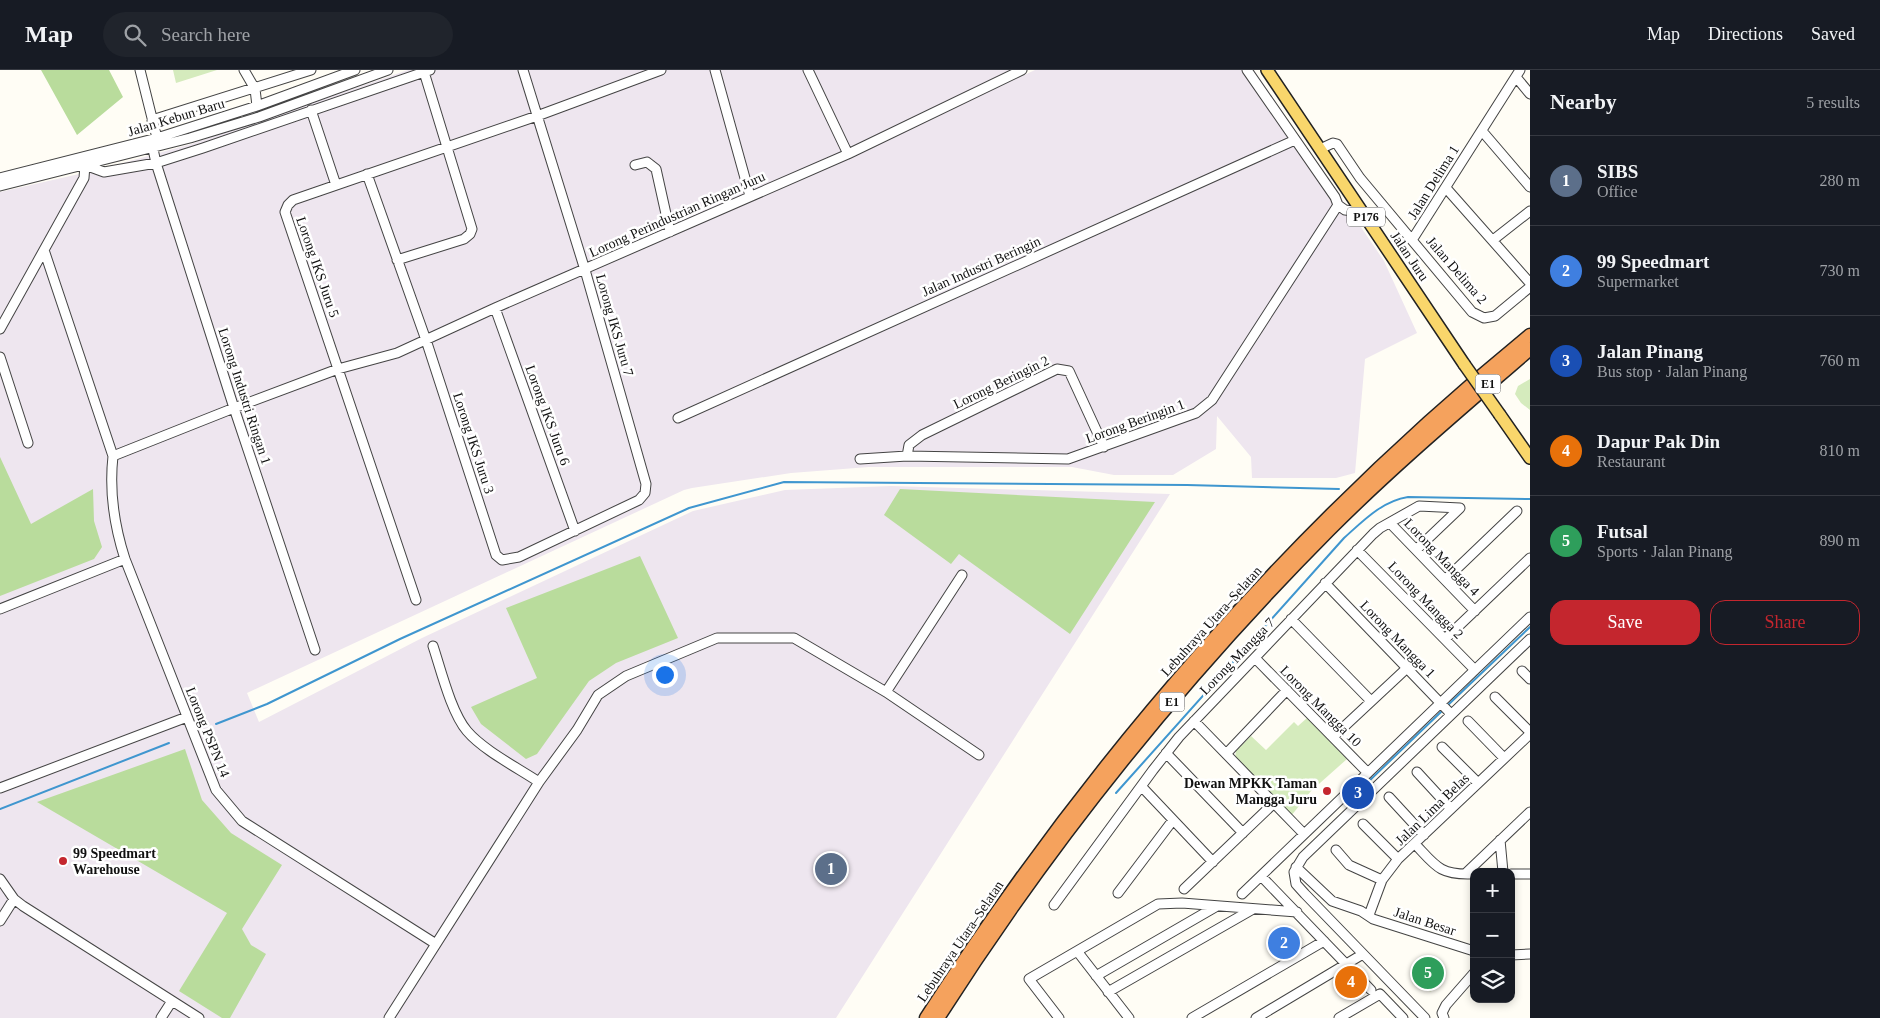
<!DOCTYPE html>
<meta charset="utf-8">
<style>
:root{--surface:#171b24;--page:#20242c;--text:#f1f3f6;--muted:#9ea1a6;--line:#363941;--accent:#c4262e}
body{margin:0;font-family:"Times New Roman",serif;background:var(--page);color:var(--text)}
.controls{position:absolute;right:15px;bottom:15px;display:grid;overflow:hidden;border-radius:10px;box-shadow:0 2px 8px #0003}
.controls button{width:45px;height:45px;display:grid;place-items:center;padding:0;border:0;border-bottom:1px solid var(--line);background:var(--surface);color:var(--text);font:25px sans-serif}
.you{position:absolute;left:664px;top:604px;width:18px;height:18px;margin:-12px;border:4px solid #fff;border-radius:50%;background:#1a73e8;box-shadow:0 0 0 8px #1a73e833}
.badge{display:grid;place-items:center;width:32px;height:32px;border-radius:50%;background:var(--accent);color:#fff;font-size:16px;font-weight:700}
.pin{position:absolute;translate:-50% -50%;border:2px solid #fff;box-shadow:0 1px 5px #0006}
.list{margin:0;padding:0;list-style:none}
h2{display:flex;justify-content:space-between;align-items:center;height:65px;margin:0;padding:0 20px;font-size:21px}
h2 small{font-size:16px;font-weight:400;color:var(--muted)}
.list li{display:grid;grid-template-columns:32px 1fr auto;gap:15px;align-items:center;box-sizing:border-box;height:90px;padding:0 20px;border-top:1px solid var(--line)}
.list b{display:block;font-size:19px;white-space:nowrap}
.list p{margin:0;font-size:16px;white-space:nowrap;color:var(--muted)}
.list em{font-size:16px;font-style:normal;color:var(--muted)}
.actions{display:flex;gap:10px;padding:15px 20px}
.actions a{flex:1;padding:11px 0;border:1px solid var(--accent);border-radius:15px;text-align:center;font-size:18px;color:var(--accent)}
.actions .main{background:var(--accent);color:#fff}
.icon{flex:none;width:28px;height:28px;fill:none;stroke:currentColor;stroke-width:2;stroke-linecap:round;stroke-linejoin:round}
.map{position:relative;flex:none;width:1530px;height:948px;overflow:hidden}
header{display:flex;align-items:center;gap:30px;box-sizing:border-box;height:70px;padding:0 25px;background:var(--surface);border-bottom:1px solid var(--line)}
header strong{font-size:24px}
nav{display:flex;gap:28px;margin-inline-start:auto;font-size:18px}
.search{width:350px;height:45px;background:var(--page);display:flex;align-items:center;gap:12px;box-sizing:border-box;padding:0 18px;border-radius:28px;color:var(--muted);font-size:19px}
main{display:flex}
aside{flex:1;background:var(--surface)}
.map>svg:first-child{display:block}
</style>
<header>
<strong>Map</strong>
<div class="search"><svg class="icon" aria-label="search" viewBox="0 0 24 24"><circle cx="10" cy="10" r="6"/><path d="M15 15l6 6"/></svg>Search here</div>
<nav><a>Map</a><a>Directions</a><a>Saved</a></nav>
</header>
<main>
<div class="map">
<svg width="1530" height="948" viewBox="0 0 1530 948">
<rect width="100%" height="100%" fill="#fffdf5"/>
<path fill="#eee6ef" d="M408,0h609l3,7 15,-7h219l130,191 33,72 -52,26 -10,114 -19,5h-84l-1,-21 -34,-41 -1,33 -43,26h-59l-42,-8h-203l-78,6 -99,15 -8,2 -437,203 12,29 163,-84 271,-127 92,-21 106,-4 279,8 -334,524h-836v-826l101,-23 90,-25z"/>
<path fill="#d5ebbd" d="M173,0h44l-41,13z
M1530,309v31l-9,-7 -6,-9 3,-8z
M1307,648l40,41 -36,32 -20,25 -56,-57 1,-8 15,-15 15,14 28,-28 4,4z"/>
<path fill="#b9dc9c" d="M41,0h68l14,27 -46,38z
M0,387l31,67 62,-35 1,32 8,26 -8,12 -94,37z
M900,419l255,13 -85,132 -111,-80 -8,10 -67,-49z
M640,486l38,82 -62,25 -27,18 -52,73 -11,5 -45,-35 -10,-17 66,-29 -31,-70z
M185,679l17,51 29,33 51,32 -40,64 9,16 15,9 -36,64h-8l-43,-27 48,-78 -190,-111z"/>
<path fill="#e6f2cf" d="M1425,885l19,9 -13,28 -19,-9z"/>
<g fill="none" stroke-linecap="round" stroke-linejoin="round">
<path stroke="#3f96cf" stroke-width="2" d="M1449,634l81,-77
M216,654l51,-20 133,-65 289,-131 95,-26 403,3 152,4
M1368,712l74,-71
M1116,723l228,-255c19,-17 38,-37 64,-41l122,2
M0,739l169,-66"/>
<defs>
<path id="minor" d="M140,0l17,68
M244,0l11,19 2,17
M715,0l35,126
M808,0l40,84
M1247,0l88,127 3,8
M1516,7l14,17
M311,40l25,75
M152,50l159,-50
M1482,61l48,56
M153,79l3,14 78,245 81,242
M1320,79l13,-6 4,1 23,34 112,134 12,6 11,-2 35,-29
M635,95l12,-3 9,7 14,63
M367,104l59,166 70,215 6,5 17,-3 120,-57 6,-7 1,-9 -61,-214 -62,-200
M0,108l157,-40 100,-32 98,-36
M0,116l190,-48 69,-21 129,-47
M1446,118l84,95
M1338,135l7,5 16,2
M1412,170l108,-170
M1493,170l37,-29
M44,180l69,206c-4,36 1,69 12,103l91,231 26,31 194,123
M397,190l67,-21 6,-5 2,-5 -48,-157
M495,238l80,223
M0,259l84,-151 1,-13 19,7 52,-9 47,-15 227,-78
M0,287l28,86
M678,348l617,-278
M113,386l121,-48 104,-39 59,-16 98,-45 353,-154 174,-84
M907,386l2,-11 13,-10 135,-66 12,2 35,76
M860,389l47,-3 161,3 128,-46 16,-13 126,-195
M1390,453l85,88
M1357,480l118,120
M1416,480l44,-42
M1445,510l72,-69
M1325,513l126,131
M416,530l-131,-388 3,-7 5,-5 244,-84 124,-46
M0,539l125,-50
M1291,549l80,82
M1445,569l85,-81
M433,576c8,24 18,66 34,85 16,19 51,37 72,51
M1255,588l113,115
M1522,601l8,8
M886,622l76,-117
M1495,627l35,35
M1194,651l110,113
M1468,651l36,37
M1333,667l74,-69
M1442,677l36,36
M1166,683l77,80
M1226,684l61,-64
M1417,702l34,37
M1142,717l71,75
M0,718l187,-71
M1389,727l35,38
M1363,754l35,35
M1500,770l3,32
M1415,774c20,21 24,31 56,30
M1336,780l13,15 33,15
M1296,797l36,34 29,10 12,8 101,32
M1465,804l65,-62
M1511,804h19
M1261,806l110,114
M0,809l14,20 9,7 176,112
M1184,819l90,-86
M1118,823l55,-73
M1242,824l288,-277
M1054,835l99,-135 26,-33 194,-203 7,-6 39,-22 41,2
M1369,845l13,-35 16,-21 132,-125
M0,851l14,-22
M1077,881l52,67
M1511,885l19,-1
M1096,906l121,-70
M1108,922l145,-83
M161,948l11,-17
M389,948l150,-236 38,-52 21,-35 28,-19 91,-38h77l92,54 93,63
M1059,948l-30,-39 129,-75 24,-1 115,9
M1192,948l132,-77
M1256,948l107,-64
M1339,948l41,-24 23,24
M1425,948l-120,-124 -9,-10 -2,-12 9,-15 227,-218
M1444,948l-2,-5 4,-8 28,-32"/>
<path id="major" d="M1267,0l197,294
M1500,345l30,43"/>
<path id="highway" d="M926,948c165,-257 368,-490 604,-683
M938,948c112,-176 244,-340 391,-488 64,-64 133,-122 201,-181"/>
</defs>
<use href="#minor" stroke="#444" stroke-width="11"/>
<use href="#major" stroke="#222" stroke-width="14"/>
<use href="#highway" stroke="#222" stroke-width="15"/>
<use href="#minor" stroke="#fff" stroke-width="9"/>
<use href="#major" stroke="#f9d66b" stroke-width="11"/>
<use href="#highway" stroke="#f5a25d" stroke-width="12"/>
<defs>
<path id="major-bridge" d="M1464,294l36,51"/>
</defs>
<use href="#major-bridge" stroke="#222" stroke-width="14" stroke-linecap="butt"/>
<use href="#major-bridge" stroke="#f9d66b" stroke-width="11"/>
</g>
<g fill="#c4262e" stroke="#fff" stroke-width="2">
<circle cx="1327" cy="721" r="5"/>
<circle cx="63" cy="791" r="5"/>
</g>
<g text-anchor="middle" stroke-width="5" stroke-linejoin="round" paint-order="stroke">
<g fill="#fff" stroke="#585858" stroke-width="1">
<rect x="1347" y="137.5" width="38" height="19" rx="4"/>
<rect x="1475.5" y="304.5" width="25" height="19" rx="4"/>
<rect x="1159.5" y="622.5" width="25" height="19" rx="4"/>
</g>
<g font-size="12" font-weight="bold" fill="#111">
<text x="1366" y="151">P176</text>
<text x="1488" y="318">E1</text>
<text x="1172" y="636">E1</text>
</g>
<g font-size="14" fill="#111" stroke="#fff">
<text transform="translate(176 47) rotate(-17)" y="5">Jalan Kebun Baru</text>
<text transform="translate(1433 112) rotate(-58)" y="5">Jalan Delima 1</text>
<text transform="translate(677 144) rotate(-24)" y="5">Lorong Perindustrian Ringan Juru</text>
<text transform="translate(1410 186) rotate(56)" y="5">Jalan Juru</text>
<text transform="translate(981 196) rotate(-24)" y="5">Jalan Industri Beringin</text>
<text transform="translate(318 197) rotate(71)" y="5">Lorong IKS Juru 5</text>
<text transform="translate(1457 200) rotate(49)" y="5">Jalan Delima 2</text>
<text transform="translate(615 255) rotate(74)" y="5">Lorong IKS Juru 7</text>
<text transform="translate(1001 312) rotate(-26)" y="5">Lorong Beringin 2</text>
<text transform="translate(245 326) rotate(72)" y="5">Lorong Industri Ringan 1</text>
<text transform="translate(548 345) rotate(70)" y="5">Lorong IKS Juru 6</text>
<text transform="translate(1135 351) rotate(-20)" y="5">Lorong Beringin 1</text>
<text transform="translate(474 373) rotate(72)" y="5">Lorong IKS Juru 3</text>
<text transform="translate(1442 487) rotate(46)" y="5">Lorong Mangga 4</text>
<text transform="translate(1426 530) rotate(46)" y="5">Lorong Mangga 2</text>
<text transform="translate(1211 551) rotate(-48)" y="5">Lebuhraya Utara–Selatan</text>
<text transform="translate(1398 569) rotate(46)" y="5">Lorong Mangga 1</text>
<text transform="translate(1237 586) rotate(-46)" y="5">Lorong Mangga 7</text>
<text transform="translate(1321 636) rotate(45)" y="5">Lorong Mangga 10</text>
<text transform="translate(208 662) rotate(68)" y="5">Lorong PSPN 14</text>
<text transform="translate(1432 739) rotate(-44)" y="5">Jalan Lima Belas</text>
<text transform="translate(1425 851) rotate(18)" y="5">Jalan Besar</text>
<text transform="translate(960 871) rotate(-56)" y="5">Lebuhraya Utara–Selatan</text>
</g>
<g font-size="14" font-weight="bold" fill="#111" stroke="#fff" text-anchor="end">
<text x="1317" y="718">Dewan MPKK Taman<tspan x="1317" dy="16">Mangga Juru</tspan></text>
<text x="73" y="788" text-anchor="start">99 Speedmart<tspan x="73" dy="16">Warehouse</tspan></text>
</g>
</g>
</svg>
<div class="controls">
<button>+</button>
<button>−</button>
<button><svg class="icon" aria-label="layers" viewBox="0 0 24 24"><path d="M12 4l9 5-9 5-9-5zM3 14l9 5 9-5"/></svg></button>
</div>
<div class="you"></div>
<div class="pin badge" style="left:831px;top:799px;background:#5c6f8a">1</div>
<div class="pin badge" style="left:1284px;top:873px;background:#3f7fe0">2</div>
<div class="pin badge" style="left:1358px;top:723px;background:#1a4fb4">3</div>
<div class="pin badge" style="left:1351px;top:912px;background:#e8710a">4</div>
<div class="pin badge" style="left:1428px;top:903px;background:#2e9e5b">5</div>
</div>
<aside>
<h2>Nearby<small>5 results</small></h2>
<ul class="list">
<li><span class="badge" style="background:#5c6f8a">1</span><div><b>SIBS</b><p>Office</p></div><em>280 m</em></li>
<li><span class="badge" style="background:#3f7fe0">2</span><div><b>99 Speedmart</b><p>Supermarket</p></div><em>730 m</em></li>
<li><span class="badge" style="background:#1a4fb4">3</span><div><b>Jalan Pinang</b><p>Bus stop · Jalan Pinang</p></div><em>760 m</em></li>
<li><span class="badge" style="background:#e8710a">4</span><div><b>Dapur Pak Din</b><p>Restaurant</p></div><em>810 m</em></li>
<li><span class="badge" style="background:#2e9e5b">5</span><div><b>Futsal</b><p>Sports · Jalan Pinang</p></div><em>890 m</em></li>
</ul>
<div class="actions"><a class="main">Save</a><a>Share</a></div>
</aside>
</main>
